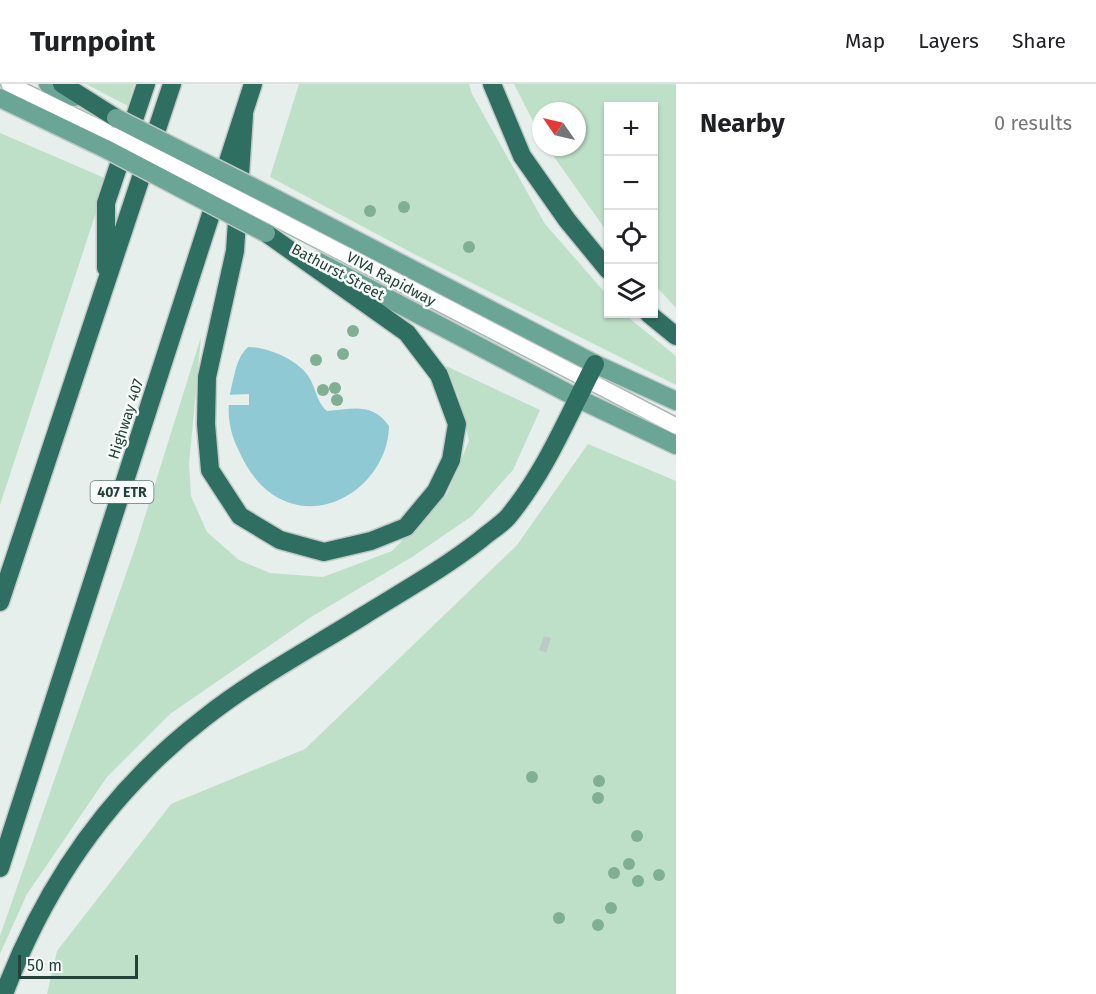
<!DOCTYPE html>
<meta charset="utf-8">
<style>
:root{--surface:#fff;--page:#f6f6f6;--text:#202124;--muted:#757577;--line:#e0e0e0}
body{margin:0;font-family:"Fira Sans",sans-serif;background:var(--page);color:var(--text)}
.controls{position:absolute;right:18px;top:18px;display:grid;overflow:hidden;border-radius:0px;box-shadow:0 2px 4px #0004}
.controls button{width:54px;height:54px;display:grid;place-items:center;padding:0;border:0;border-bottom:2px solid var(--line);background:var(--surface);color:var(--text);font:30px sans-serif}
.compass{position:absolute;left:532px;top:18px;width:54px;height:54px;border-radius:50%;background:var(--surface);box-shadow:0 2px 4px #0004;rotate:304deg}
.scale{position:absolute;left:18px;bottom:15px;width:120px;box-sizing:border-box;padding-left:6px;border:3px solid #24423a;border-top:0;font-size:16px;line-height:21px;white-space:nowrap;color:#24423a;-webkit-text-stroke:4px #f7fbf9;paint-order:stroke}
.list{margin:0;padding:0;list-style:none}
h2{display:flex;justify-content:space-between;align-items:center;height:78px;margin:0;padding:0 24px;font-size:26px}
h2 small{font-size:20px;font-weight:400;color:var(--muted)}
.icon{flex:none;width:33px;height:33px;fill:none;stroke:currentColor;stroke-width:2;stroke-linecap:round;stroke-linejoin:round}
.map{position:relative;flex:none;width:676px;height:910px;overflow:hidden}
header{display:flex;align-items:center;gap:36px;box-sizing:border-box;height:84px;padding:0 30px;background:var(--surface);border-bottom:2px solid var(--line)}
header strong{font-size:28px}
nav{display:flex;gap:33px;margin-inline-start:auto;font-size:21px}
main{display:flex}
aside{flex:1;background:var(--surface)}
.map>svg:first-child{display:block}
</style>
<header>
<strong>Turnpoint</strong>
<nav><a>Map</a><a>Layers</a><a>Share</a></nav>
</header>
<main>
<div class="map">
<svg width="676" height="910" viewBox="0 0 676 910">
<rect width="100%" height="100%" fill="#e6efeb"/>
<path fill="#bfe0c8" d="M86,0h48l-6,22z
M299,0h170l3,10 73,130 63,72v18h16l52,42v29l-262,-131 -144,-77z
M514,0h162v224l-22,-24v-178h-46v127l-61,-86h30v-36h-36v26z
M0,49l107,46 -107,326z
M201,253l-12,127 2,32 16,36 32,28 31,13 53,4 69,-26 55,-57 22,-53 -10,-43 -13,-32 94,44 -27,60 -41,46 -60,41 -101,60 -141,97 -63,63 -80,117 -27,60v-18l136,-391z
M588,360l88,37v513h-629l10,-43 114,-147 134,-55 212,-204z"/>
<path fill="#8ec9d4" d="M248,263c21,0 56,15 64,36 4,9 7,22 15,28 26,-2 45,-9 62,15 -1,57 -66,103 -117,68 -15,-10 -26,-27 -33,-43 -10,-20 -13,-40 -8,-62 4,-15 5,-31 17,-42z"/>
<path fill="#e6efeb" d="M249,310v11h-22v-10z"/>
<path fill="#bbcac4" d="M544,552l7,2 -5,15 -7,-3z"/>
<g fill="none" stroke-linecap="round" stroke-linejoin="round">
<defs>
<path id="minor" d="M9,0l105,51
M271,132l405,210"/>
<path id="major" d="M48,0l26,13
M0,14l106,51
M276,115l319,165 81,37
M317,177l262,138 97,46"/>
<path id="highway" d="M62,0l54,34
M492,0l30,72 45,64 41,50
M244,31l-9,136 -28,126 -1,47 4,46 30,46 40,24 44,12 47,-11 35,-14 30,-36 15,-31 6,-36 -18,-49 -32,-42 -141,-100
M106,184v-65l40,-119
M649,230l27,22
M0,518l172,-518
M0,784l253,-784
M4,910c41,-109 106,-203 199,-275 49,-39 107,-70 160,-103 40,-25 80,-47 117,-76 9,-8 21,-15 28,-23 38,-46 60,-101 87,-153"/>
</defs>
<use href="#minor" stroke="#a8b8b2" stroke-width="18"/>
<use href="#major" stroke="#c2cac8" stroke-width="21"/>
<use href="#highway" stroke="#c2cac8" stroke-width="21"/>
<use href="#minor" stroke="#fff" stroke-width="15"/>
<use href="#major" stroke="#6aa596" stroke-width="18"/>
<use href="#highway" stroke="#2f6f62" stroke-width="18"/>
<defs>
<path id="minor-bridge" d="M114,51l157,81"/>
<path id="major-bridge" d="M116,34l160,81
M106,65l160,84"/>
</defs>
<use href="#minor-bridge" stroke="#a8b8b2" stroke-width="18" stroke-linecap="butt"/>
<use href="#major-bridge" stroke="#c2cac8" stroke-width="21" stroke-linecap="butt"/>
<use href="#minor-bridge" stroke="#fff" stroke-width="15"/>
<use href="#major-bridge" stroke="#6aa596" stroke-width="18"/>
</g>
<g fill="#80af93">
<circle cx="404" cy="123" r="6"/>
<circle cx="370" cy="127" r="6"/>
<circle cx="469" cy="163" r="6"/>
<circle cx="353" cy="247" r="6"/>
<circle cx="343" cy="270" r="6"/>
<circle cx="316" cy="276" r="6"/>
<circle cx="335" cy="304" r="6"/>
<circle cx="323" cy="306" r="6"/>
<circle cx="337" cy="316" r="6"/>
<circle cx="532" cy="693" r="6"/>
<circle cx="599" cy="697" r="6"/>
<circle cx="598" cy="714" r="6"/>
<circle cx="637" cy="752" r="6"/>
<circle cx="629" cy="780" r="6"/>
<circle cx="614" cy="789" r="6"/>
<circle cx="659" cy="791" r="6"/>
<circle cx="638" cy="797" r="6"/>
<circle cx="611" cy="824" r="6"/>
<circle cx="559" cy="834" r="6"/>
<circle cx="598" cy="841" r="6"/>
</g>
<g text-anchor="middle" stroke-width="5" stroke-linejoin="round" paint-order="stroke">
<rect fill="#f7fbf9" stroke="#637a73" stroke-width="1.5" x="90.5" y="397" width="63" height="22" rx="4.5"/>
<g font-size="14" font-weight="bold" fill="#24423a">
<text x="122" y="413">407 ETR</text>
</g>
<g font-size="15" fill="#24423a" stroke="#f7fbf9">
<text transform="translate(338 188) rotate(28)" y="5">Bathurst Street</text>
<text transform="translate(391 195) rotate(28)" y="5">VIVA Rapidway</text>
<text transform="translate(126 335) rotate(-72)" y="5">Highway 407</text>
</g>
</g>
</svg>
<div class="controls">
<button>+</button>
<button>−</button>
<button><svg class="icon" aria-label="locate" viewBox="0 0 24 24"><circle cx="12" cy="12" r="6"/><path d="M12 2v4M12 18v4M2 12h4M18 12h4"/></svg></button>
<button><svg class="icon" aria-label="layers" viewBox="0 0 24 24"><path d="M12 4l9 5-9 5-9-5zM3 14l9 5 9-5"/></svg></button>
</div>
<svg class="compass" viewBox="-18 -18 36 36"><path d="M0-13l5 13h-10z" fill="#e53935"/><path d="M0 13l5-13h-10z" fill="#757577"/></svg>
<div class="scale">50 m</div>
</div>
<aside>
<h2>Nearby<small>0 results</small></h2>
<ul class="list">
</ul>
</aside>
</main>
